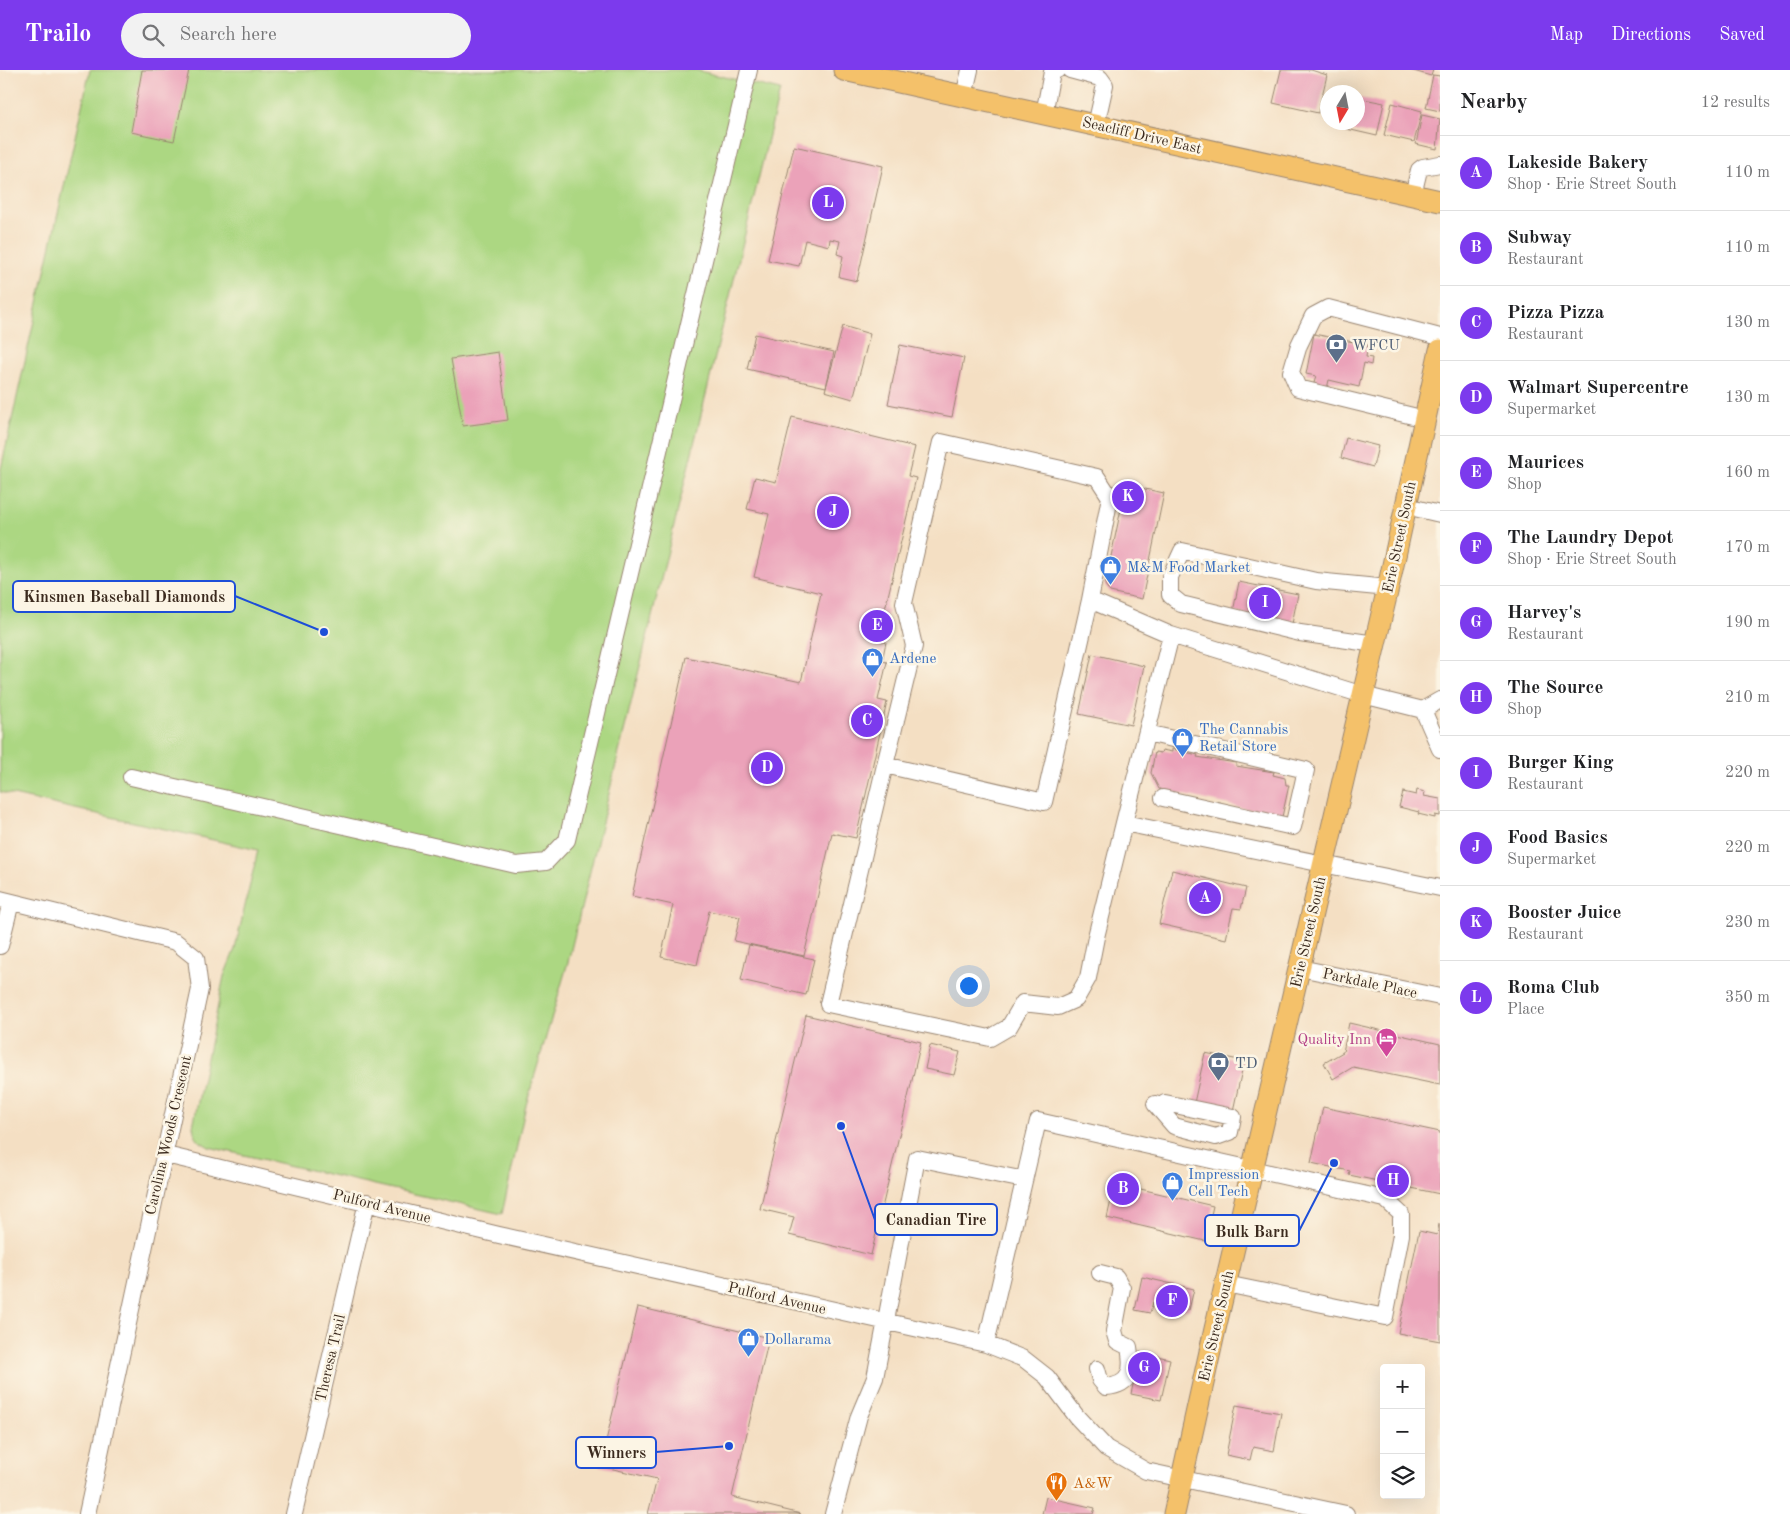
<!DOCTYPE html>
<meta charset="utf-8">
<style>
:root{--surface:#fff;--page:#f2f2f2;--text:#202124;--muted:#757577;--line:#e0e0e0;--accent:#7c3aed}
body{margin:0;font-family:"Old Standard TT",serif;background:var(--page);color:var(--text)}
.controls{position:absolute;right:15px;bottom:15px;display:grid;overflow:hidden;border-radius:5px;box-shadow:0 5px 20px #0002}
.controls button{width:45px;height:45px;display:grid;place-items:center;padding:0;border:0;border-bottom:1px solid var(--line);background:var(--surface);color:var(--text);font:25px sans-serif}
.compass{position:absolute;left:1320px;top:15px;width:45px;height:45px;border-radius:50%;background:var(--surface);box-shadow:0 5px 20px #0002;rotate:190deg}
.you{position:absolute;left:968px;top:915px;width:18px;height:18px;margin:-12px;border:4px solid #fff;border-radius:50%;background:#1a73e8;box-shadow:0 0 0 8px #1a73e833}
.badge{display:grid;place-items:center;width:32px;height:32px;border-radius:50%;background:var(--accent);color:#fff;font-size:16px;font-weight:700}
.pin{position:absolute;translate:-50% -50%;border:2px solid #fff;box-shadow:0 1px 5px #0006}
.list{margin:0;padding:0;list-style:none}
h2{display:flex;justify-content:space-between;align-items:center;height:65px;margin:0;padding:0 20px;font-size:21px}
h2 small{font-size:16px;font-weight:400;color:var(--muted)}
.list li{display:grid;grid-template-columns:32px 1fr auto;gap:15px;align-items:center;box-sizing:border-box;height:75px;padding:0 20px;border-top:1px solid var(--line)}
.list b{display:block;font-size:19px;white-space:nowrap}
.list p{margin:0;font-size:16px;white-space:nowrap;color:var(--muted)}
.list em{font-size:16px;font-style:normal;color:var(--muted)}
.icon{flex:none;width:28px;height:28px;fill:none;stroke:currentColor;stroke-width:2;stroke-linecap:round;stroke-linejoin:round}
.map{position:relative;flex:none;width:1440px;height:1444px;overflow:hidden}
header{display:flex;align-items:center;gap:30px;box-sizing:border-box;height:70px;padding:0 25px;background:var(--accent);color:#fff}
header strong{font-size:24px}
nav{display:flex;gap:28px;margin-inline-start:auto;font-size:18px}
.search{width:350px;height:45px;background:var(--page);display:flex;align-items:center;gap:12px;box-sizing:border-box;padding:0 18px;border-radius:28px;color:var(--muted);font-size:19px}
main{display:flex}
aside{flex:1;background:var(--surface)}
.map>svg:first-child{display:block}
</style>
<header>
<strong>Trailo</strong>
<div class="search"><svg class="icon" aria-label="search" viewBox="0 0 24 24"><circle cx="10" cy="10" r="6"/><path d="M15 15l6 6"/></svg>Search here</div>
<nav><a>Map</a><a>Directions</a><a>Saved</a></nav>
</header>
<main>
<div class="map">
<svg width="1440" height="1444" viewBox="0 0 1440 1444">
<rect width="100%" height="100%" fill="#fcf5e5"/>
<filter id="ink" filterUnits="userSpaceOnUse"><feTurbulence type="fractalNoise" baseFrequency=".02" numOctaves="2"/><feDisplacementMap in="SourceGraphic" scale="10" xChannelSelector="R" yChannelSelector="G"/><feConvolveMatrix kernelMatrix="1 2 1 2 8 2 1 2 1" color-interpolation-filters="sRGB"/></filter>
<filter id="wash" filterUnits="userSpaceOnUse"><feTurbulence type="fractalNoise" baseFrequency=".0096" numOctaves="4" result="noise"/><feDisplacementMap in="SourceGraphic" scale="20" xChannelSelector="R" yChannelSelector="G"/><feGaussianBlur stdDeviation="1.12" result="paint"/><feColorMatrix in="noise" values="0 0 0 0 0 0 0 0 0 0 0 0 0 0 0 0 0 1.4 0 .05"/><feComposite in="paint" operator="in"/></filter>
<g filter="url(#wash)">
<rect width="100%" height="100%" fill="#f4dfc3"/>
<path fill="#acd782" stroke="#748050" d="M90,0h605l85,20 -212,872 -42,143 -24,109 -293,-67 -13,-8 -3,-13 31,-150 11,-27 23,-99 -258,-58v-319z"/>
<g id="blocks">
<path fill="#eba2b9" d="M142,0h47l-15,71 -43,-9z
M1281,0h30l16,5 -9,38 -45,-10z
M1410,0h23l-2,6z
M1433,5l7,1v35l-14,-3z
M1359,28l25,5 -7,33 -39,-9 1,-5h19z
M1392,33l30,8 -8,31 -30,-7z
M1422,45l18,4 -3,30 -21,-5z
M794,76l89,20 -26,115 -18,-4 4,-21 -6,-2 3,-13 -10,-2 -1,7 -24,-6 -6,26 -31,-6z
M843,256l27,8 -17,65 -28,-8z
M755,264l79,18 -8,35 -79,-18z
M1314,264l54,11 -2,12 6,1 -1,7 -7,-2 -5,24 -30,-7 -3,13 -14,-3 4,-14 -10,-2z
M900,275l64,13 -12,59 -64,-13z
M498,282l10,68 -45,6 -12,-67z
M792,347l123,30 -7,29 8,2 -31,131 3,1 -8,31 6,1 -4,19 5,1 -9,38 9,2 -31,136 -24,-5 -28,123 -70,-15 6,-24 -31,-6 -12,54 -36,-8 12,-52 -41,-9 54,-239 115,25 20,-89 -67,-16 15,-63 -22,-5 8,-32 21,5z
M1346,368l32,8 -5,21 -32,-9z
M1126,415l38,8 -22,106 -32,-7 -5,-7z
M1239,512l59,12 -6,30 -59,-12z
M1092,584l52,12 -13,59 -52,-11z
M1172,679l26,6 -1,2 39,6v3l38,6 -1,3 12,3 1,7h3l-7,32 -123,-28 -8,-16 4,-21 6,1 1,-3 10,2z
M1417,720l8,2 -1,4 16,3v17l-5,-1v3l-17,-4 1,-2 -20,-5 4,-15 13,3z
M1172,800l74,18 -5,21 -8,-1 -7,31 -67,-15z
M749,875l65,14 -8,36 -65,-15z
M806,945l115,27 -50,213 -82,-20 5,-18 -34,-8z
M1349,953l91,21v41l-87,-18 -20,12 -9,-16 19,-11z
M930,975l30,7 -6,23 -29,-6z
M1205,983l39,8 -11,50 -39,-8z
M1323,1037l117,25v62l-91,-19 1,-4 -39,-8z
M1115,1113l98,23 -8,35 -98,-23z
M1439,1154h1v117l-42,-8 21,-102 18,4z
M1142,1207l52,12 -5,21 -36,-8 -3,11 -15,-3z
M638,1237l131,31 -37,159 69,17h-153l9,-35 -57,-13z
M1140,1282l30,7 -9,41 -30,-6z
M1236,1335l45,8 -7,38 -21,-4 -3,13 -24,-5z
M1046,1427l49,11 -2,6h-51z"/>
</g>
</g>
<g filter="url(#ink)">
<use href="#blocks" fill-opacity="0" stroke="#988470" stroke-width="1"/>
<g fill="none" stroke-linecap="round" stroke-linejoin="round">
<defs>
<path id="minor" d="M1070,0l30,8 5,7 -9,40
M964,26l6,-26
M1044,44l8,-42 5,-2
M1413,125l6,-25 4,-3 17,-3
M1425,349l-127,-31 -7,-16 8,-27 14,-29 15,-8 112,29
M1406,436l34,8
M1090,530l-46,202 -159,-37 29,-119 -10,-43 37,-161 156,35 13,20 -20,103 81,35 192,60 60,15 17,39
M1375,574l-75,-11 -119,-29 -11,-9v-18l12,-26 134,30 72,7
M1423,640l17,-10
M1147,663l159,37 -13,57 -130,-29
M885,695l-57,239 162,34 19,-11 14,-24 35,4 18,-8 12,-21 8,-41 28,-114 316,65
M131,707l385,88 30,-3 21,-22 182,-770
M1124,753l47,-188
M0,829l176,43 20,16 4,31 -113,525
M0,876l11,-44
M1300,898l140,29
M1155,1034l19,22 42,11 14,-5 3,-15 -68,-14
M166,1085l333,80 487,109 38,15 23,18 30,40 29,31 40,23 200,43
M986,1274l52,-223 347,78 16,15v21l-16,82 -159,-33
M1097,1299l3,11 6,7c26,-2 27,-18 23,-40l-12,-6 -3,-10 8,-43 -6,-11 -16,-4
M294,1444l73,-312
M833,1444l26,-98 16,-38 42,-220 107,22"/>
<path id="major" d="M844,0l596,131
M1174,1444l41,-185 173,-741 52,-238"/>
</defs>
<use href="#minor" stroke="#988470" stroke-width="18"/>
<use href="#major" stroke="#988470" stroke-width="23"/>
<use href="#minor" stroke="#fff" stroke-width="16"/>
<use href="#major" stroke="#f4c16a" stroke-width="21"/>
</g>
</g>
<defs>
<symbol id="bank-pin" viewBox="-11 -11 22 30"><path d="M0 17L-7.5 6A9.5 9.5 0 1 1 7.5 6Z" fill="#5c6f8a" stroke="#fcf5e5"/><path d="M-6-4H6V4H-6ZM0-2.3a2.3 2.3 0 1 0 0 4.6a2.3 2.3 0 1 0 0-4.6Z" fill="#fff"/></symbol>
<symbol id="shop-pin" viewBox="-11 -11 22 30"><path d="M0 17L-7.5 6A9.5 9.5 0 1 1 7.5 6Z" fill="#3f7fe0" stroke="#fcf5e5"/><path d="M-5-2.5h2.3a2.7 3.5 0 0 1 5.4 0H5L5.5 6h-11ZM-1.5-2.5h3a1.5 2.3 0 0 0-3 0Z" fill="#fff"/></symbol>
<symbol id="hotel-pin" viewBox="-11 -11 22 30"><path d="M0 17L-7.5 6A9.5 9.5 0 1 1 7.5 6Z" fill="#d1479c" stroke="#fcf5e5"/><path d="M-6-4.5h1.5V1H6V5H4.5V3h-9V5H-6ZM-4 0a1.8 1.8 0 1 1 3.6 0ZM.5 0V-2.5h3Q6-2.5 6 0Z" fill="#fff"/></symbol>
<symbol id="restaurant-pin" viewBox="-11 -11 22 30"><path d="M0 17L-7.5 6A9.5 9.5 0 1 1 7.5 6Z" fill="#e8710a" stroke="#fcf5e5"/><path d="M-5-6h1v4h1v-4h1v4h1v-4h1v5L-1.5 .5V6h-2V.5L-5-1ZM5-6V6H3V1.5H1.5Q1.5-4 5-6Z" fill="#fff"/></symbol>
</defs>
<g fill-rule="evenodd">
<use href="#bank-pin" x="1324" y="262" width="25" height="34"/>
<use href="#shop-pin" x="1098" y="484" width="25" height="34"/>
<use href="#shop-pin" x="860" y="576" width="25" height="34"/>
<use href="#shop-pin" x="1170" y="656" width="25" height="34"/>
<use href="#hotel-pin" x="1374" y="956" width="25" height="34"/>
<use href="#bank-pin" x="1206" y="980" width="25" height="34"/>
<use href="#shop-pin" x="1160" y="1100" width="25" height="34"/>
<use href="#shop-pin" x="736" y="1256" width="25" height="34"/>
<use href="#restaurant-pin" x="1044" y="1400" width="25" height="34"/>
</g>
<g text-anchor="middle" stroke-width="5" stroke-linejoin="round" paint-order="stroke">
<g font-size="15" fill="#3b2a1e" stroke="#fcf5e5">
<text transform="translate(1142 65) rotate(13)" y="5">Seacliff Drive East</text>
<text transform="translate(1399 467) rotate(-78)" y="5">Erie Street South</text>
<text transform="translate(1308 862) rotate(-77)" y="5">Erie Street South</text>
<text transform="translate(1370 913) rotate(12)" y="5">Parkdale Place</text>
<text transform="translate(168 1065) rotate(-77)" y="5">Carolina Woods Crescent</text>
<text transform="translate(382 1136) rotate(14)" y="5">Pulford Avenue</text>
<text transform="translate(777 1228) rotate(13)" y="5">Pulford Avenue</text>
<text transform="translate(1216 1256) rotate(-77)" y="5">Erie Street South</text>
<text transform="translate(330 1288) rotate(-77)" y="5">Theresa Trail</text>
</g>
<g font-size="15" fill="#4e5e75" stroke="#fcf5e5" text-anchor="start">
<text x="1352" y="280">WFCU</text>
<text x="1235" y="998">TD</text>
</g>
<g font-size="15" fill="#366cbe" stroke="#fcf5e5" text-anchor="start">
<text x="1127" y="502">M&amp;M Food Market</text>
<text x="889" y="593">Ardene</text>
<text x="1199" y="664">The Cannabis<tspan x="1199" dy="17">Retail Store</tspan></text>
<text x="1188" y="1109">Impression<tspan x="1188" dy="17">Cell Tech</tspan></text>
<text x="764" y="1274">Dollarama</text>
</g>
<g font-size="15" fill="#b23c85" stroke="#fcf5e5" text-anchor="end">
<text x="1371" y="974">Quality Inn</text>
</g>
<g font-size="15" fill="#c56008" stroke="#fcf5e5" text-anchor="start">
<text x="1073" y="1418">A&amp;W</text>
</g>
</g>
<path fill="none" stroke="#1d4ed8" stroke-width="2" d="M324 562L235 526M841 1056L875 1150M1334 1093L1299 1161M729 1376L656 1382"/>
<g fill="#1d4ed8" stroke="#fcf5e5" stroke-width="2">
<circle cx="324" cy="562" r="5"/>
<circle cx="841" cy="1056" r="5"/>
<circle cx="1334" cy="1093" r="5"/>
<circle cx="729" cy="1376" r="5"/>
</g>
<g fill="#fcf5e5" stroke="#1d4ed8" stroke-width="2">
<rect x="13" y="511" width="222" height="31" rx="5"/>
<rect x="875" y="1134" width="122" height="31" rx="5"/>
<rect x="1205" y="1145" width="94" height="31" rx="5"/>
<rect x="576" y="1367" width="80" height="31" rx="5"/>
</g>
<g font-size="16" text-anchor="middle" font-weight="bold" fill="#3b2a1e">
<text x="124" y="532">Kinsmen Baseball Diamonds</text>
<text x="936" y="1155">Canadian Tire</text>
<text x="1252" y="1167">Bulk Barn</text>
<text x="616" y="1388">Winners</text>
</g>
</svg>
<div class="controls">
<button>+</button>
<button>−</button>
<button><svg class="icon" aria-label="layers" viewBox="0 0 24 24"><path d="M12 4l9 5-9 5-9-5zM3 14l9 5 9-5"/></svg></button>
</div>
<svg class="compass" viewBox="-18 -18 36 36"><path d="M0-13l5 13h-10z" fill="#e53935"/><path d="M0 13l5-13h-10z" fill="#757577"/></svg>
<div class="you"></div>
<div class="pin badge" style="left:1205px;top:828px">A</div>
<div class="pin badge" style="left:1123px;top:1119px">B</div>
<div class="pin badge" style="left:867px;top:651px">C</div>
<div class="pin badge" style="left:767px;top:698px">D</div>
<div class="pin badge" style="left:877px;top:556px">E</div>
<div class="pin badge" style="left:1172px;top:1231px">F</div>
<div class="pin badge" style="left:1144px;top:1298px">G</div>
<div class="pin badge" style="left:1393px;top:1111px">H</div>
<div class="pin badge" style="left:1265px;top:533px">I</div>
<div class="pin badge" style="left:833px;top:442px">J</div>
<div class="pin badge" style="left:1128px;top:427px">K</div>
<div class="pin badge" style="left:828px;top:133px">L</div>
</div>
<aside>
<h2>Nearby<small>12 results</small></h2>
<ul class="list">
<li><span class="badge">A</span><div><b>Lakeside Bakery</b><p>Shop · Erie Street South</p></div><em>110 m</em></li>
<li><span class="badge">B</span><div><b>Subway</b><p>Restaurant</p></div><em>110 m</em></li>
<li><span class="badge">C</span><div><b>Pizza Pizza</b><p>Restaurant</p></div><em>130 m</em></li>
<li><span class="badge">D</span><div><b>Walmart Supercentre</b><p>Supermarket</p></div><em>130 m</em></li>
<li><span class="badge">E</span><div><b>Maurices</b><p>Shop</p></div><em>160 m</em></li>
<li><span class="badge">F</span><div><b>The Laundry Depot</b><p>Shop · Erie Street South</p></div><em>170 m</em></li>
<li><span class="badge">G</span><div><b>Harvey's</b><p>Restaurant</p></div><em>190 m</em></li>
<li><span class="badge">H</span><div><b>The Source</b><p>Shop</p></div><em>210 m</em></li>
<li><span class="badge">I</span><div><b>Burger King</b><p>Restaurant</p></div><em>220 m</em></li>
<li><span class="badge">J</span><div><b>Food Basics</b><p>Supermarket</p></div><em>220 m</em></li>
<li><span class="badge">K</span><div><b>Booster Juice</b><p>Restaurant</p></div><em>230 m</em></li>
<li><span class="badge">L</span><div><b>Roma Club</b><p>Place</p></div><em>350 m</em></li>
</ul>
</aside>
</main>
